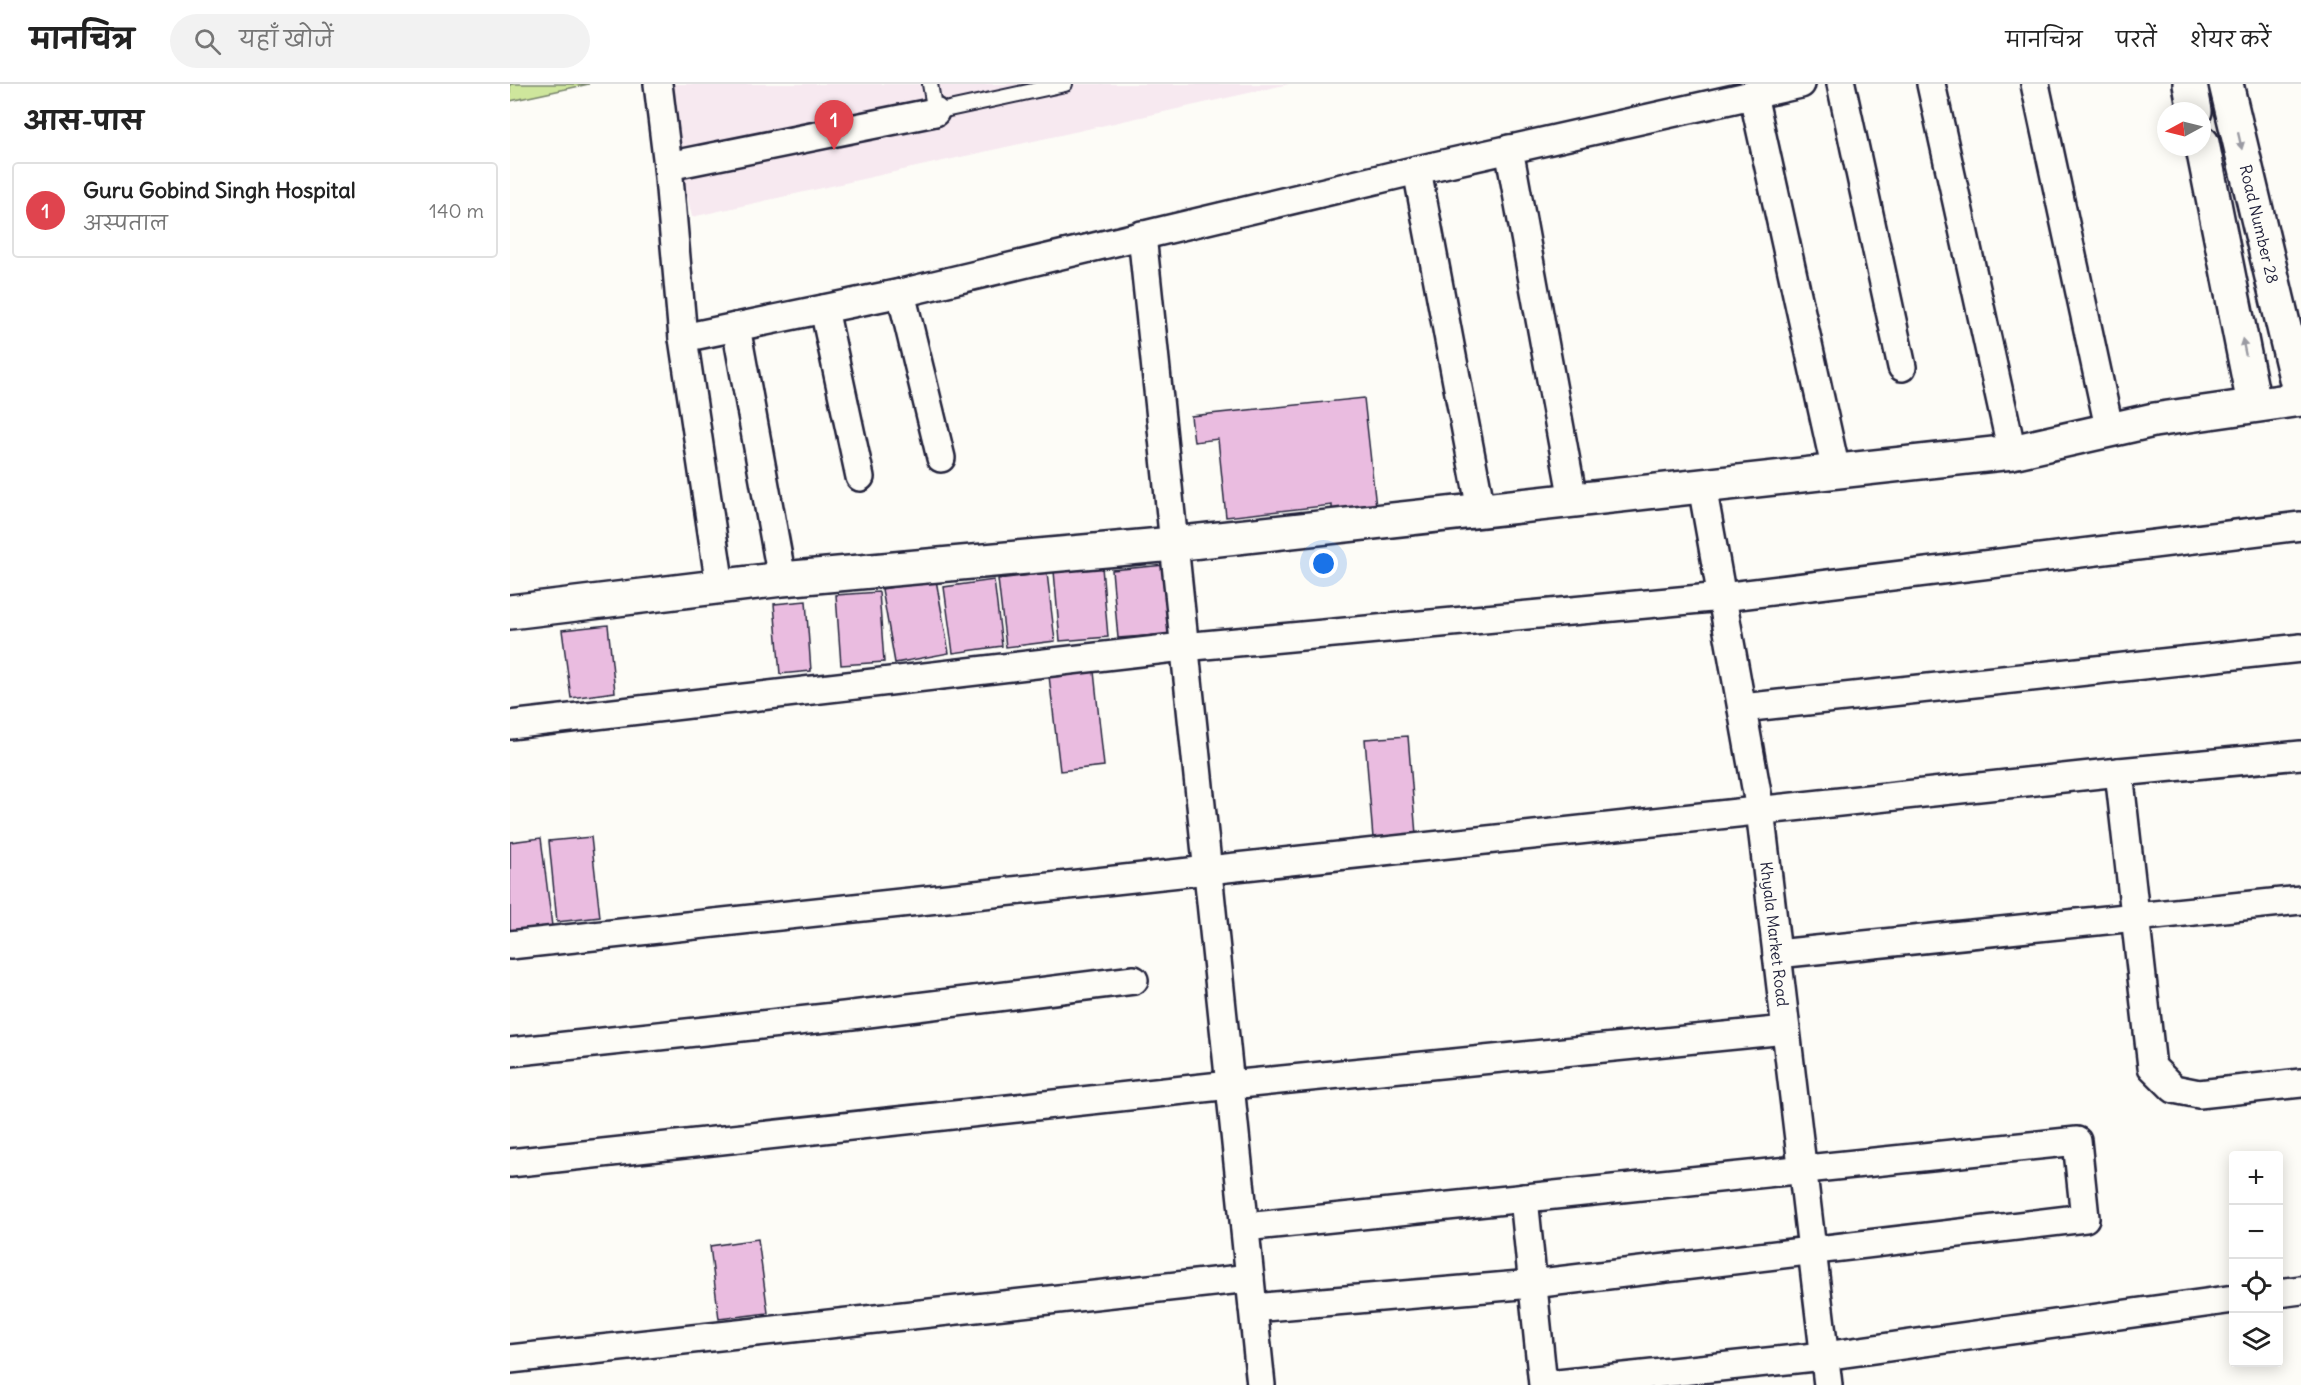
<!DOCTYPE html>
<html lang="hi">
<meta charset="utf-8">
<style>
:root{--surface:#fff;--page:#f2f2f2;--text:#222;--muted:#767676;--line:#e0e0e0;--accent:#2563eb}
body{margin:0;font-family:Delius,"Playpen Sans Deva",sans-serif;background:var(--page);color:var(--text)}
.controls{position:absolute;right:18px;bottom:18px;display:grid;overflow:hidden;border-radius:6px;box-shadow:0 3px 15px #0003}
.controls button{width:54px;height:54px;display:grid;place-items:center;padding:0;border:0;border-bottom:2px solid var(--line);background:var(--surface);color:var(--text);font:30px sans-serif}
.compass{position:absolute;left:1647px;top:18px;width:54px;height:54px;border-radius:50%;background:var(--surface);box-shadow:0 3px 15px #0003;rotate:263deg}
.you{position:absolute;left:814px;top:480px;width:21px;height:21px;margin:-15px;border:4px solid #fff;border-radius:50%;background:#1a73e8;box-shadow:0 0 0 9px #1a73e833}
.badge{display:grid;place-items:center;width:39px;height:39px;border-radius:50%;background:var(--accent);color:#fff;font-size:20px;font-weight:700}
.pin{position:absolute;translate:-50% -50px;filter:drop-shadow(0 2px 3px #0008)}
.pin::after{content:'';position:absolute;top:32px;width:21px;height:18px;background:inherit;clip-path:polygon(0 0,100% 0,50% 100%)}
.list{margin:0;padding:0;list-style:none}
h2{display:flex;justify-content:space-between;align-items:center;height:78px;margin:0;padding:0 24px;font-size:26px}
h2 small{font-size:20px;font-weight:400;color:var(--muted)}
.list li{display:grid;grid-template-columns:39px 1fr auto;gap:18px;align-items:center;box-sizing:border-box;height:96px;margin:0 12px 12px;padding:0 12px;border:2px solid var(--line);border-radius:6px}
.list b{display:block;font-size:22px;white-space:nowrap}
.list p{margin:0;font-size:20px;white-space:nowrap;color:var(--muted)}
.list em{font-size:20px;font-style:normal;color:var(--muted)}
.icon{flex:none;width:33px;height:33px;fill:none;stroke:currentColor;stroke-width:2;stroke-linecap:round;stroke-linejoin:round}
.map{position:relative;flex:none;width:1791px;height:1301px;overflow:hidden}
header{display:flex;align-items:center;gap:36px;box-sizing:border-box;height:84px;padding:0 30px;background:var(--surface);border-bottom:2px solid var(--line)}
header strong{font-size:28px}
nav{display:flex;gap:33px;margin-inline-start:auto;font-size:21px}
.search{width:420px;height:54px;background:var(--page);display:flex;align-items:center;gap:15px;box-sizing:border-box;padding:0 21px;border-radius:33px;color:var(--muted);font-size:22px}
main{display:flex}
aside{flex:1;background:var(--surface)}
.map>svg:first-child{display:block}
</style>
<header>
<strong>मानचित्र</strong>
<div class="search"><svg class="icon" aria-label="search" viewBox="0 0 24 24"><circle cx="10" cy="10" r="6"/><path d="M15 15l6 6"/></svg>यहाँ खोजें</div>
<nav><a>मानचित्र</a><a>परतें</a><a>शेयर करें</a></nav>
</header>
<main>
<aside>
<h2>आस-पास<small></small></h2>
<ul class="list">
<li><span class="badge" style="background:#e0444e">1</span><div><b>Guru Gobind Singh Hospital</b><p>अस्पताल</p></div><em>140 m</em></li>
</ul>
</aside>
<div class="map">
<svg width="1791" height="1301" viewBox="0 0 1791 1301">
<rect width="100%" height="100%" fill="#fdfcf7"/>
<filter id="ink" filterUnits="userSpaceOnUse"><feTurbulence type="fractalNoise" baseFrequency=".0167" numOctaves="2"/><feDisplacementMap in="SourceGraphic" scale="12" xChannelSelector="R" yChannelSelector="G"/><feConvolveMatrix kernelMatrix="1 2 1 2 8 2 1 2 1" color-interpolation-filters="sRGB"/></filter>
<g filter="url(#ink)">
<path fill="#f7e9f0" d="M152,0h627l-597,133z"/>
<path fill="#cee69c" stroke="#78846c" stroke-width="1.5" d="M0,0h79l-79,17z"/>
<path fill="#eabce0" stroke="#22223b" stroke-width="1.5" d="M854,314l12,109 -44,5v-7l-106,12 -8,-78 -24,3 -3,-26z
M655,481l6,69 -53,4 -6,-68z
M592,483l6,70 -48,4 -6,-70z
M537,489l8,68 -49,6 -8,-68z
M426,496l13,73 -54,10 -13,-74z
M484,496l8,66 -49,7 -9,-66z
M369,508l5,70 -43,3 -5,-70z
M296,517l5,70 -31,3 -6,-70z
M98,541l7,67 -44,6 -9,-68z
M583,578l11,104 -44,5 -12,-104z
M898,652l8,99 -43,3 -8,-99z
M81,753l9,80 -43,5 -8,-81z
M31,754l11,88 -42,6v-90z
M248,1155l10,74 -49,6 -9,-73z"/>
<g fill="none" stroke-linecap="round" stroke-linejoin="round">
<defs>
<path id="lane" d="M420,0l5,28 130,-28"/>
<g id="street">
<path d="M148,0l10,82 15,172"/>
<path d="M1331,0l61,283"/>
<path d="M1421,0l81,368"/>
<path d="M1525,0l75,348"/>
<path d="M1243,11l83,376"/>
<path d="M999,65l64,351"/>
<path d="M158,82l267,-54"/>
<path d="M907,86l64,340"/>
<path d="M632,151l119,1150"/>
<path d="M391,209l40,165"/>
<path d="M314,225l36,168"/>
<path d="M226,243l46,252"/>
<path id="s1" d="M1192,402l58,324 68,575"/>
<path d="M210,502l-37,-248 218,-45 516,-123 384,-86"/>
<path d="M1232,624l559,-60"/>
<path d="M0,641l673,-78 539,-50 579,-71"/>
<path d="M1609,688l33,295 22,22 25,5 102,-11"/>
<path d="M0,861l1609,-173 182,-17"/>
<path d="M1267,870l524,-54"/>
<path d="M0,968l334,-36 290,-36"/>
<path d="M0,1079l720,-78 556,-55"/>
<path d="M1014,1114l19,187"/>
<path d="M735,1143l832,-86 8,77 -553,66 -279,24"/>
<path d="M1768,1209l23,-3"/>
<path d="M0,1275l740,-81"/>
<path d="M1038,1301l276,-29 410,-57"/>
</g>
<g id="secondary">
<path d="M1680,0l5,27"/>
<path id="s2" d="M1716,0l75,315"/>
<path d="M1692,59l52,261"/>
<path d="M0,528l272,-33 391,-35 839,-92 142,-32 147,-21"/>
</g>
</defs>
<use href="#lane" stroke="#22223b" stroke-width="18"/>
<use href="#street" stroke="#22223b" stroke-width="32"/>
<use href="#secondary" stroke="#22223b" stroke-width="38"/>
<use href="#lane" stroke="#fdfcf7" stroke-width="14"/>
<use href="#street" stroke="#fdfcf7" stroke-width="27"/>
<use href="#secondary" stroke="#fdfcf7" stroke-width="33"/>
</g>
<defs><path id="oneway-solid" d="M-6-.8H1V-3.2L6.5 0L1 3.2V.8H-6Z" transform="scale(1.5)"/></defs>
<g fill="#9a9aa2">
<use href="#oneway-solid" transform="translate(1730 57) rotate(77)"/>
<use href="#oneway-solid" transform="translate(1734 263) rotate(-102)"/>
</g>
</g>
<g text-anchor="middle" stroke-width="6" stroke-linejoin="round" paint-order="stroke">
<g font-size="16" fill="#22223b" stroke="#fdfcf7">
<text dy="6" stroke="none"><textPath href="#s2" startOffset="144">Road Number 28</textPath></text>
<text dy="6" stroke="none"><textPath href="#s1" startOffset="454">Khyala Market Road</textPath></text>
</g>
</g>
</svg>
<div class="controls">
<button>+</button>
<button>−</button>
<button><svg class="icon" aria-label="locate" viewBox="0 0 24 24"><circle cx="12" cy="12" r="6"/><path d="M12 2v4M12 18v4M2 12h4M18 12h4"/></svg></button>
<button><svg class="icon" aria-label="layers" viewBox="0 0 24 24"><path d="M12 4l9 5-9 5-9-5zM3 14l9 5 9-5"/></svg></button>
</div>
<svg class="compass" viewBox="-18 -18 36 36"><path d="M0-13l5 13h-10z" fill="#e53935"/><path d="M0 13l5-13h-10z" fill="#767676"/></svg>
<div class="you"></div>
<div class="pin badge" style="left:324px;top:66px;background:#e0444e">1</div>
</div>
</main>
